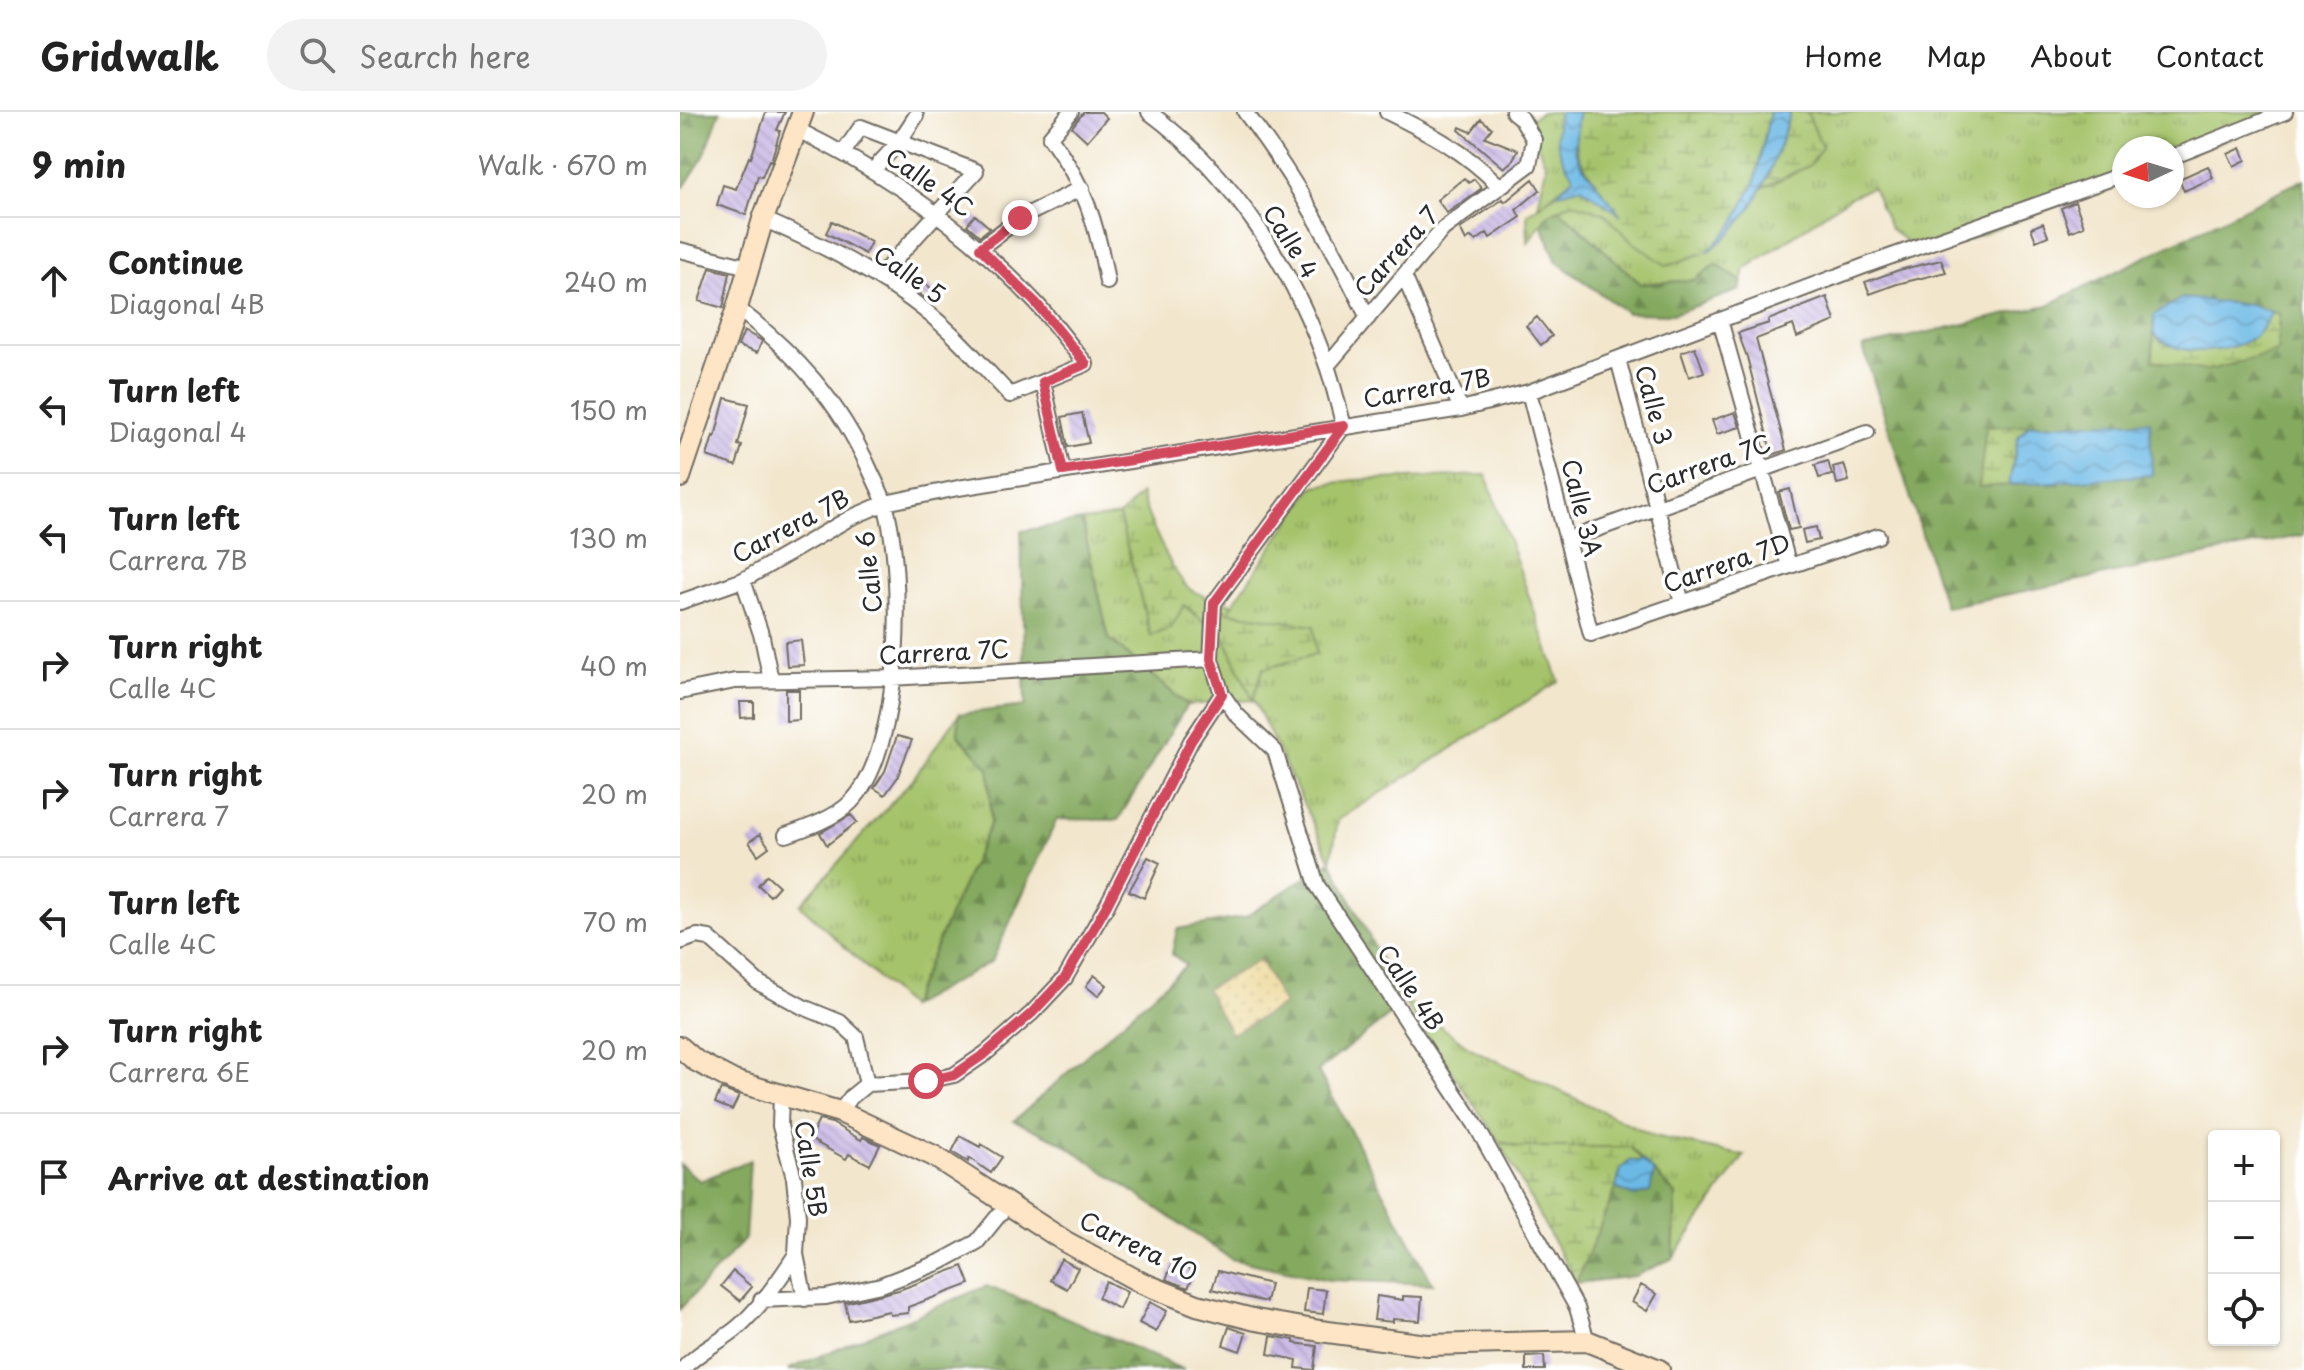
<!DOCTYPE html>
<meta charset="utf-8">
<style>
:root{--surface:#fff;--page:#f2f2f2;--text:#222;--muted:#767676;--line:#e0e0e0}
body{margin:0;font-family:"Playpen Sans",sans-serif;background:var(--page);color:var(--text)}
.controls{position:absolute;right:24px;bottom:24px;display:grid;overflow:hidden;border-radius:8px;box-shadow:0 2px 6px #0004}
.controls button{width:72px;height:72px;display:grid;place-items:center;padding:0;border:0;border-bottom:2px solid var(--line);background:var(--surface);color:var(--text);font:40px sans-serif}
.compass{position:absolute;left:1432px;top:24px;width:72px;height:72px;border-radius:50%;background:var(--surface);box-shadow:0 2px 6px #0004;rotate:266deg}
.stop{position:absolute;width:24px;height:24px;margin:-18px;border:6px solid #d1495b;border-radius:50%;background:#fff}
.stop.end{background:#d1495b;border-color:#fff;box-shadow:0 2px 8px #0008}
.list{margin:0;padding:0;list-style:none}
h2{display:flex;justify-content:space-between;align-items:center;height:104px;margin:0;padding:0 32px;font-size:34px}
h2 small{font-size:26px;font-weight:400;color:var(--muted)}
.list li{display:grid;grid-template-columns:52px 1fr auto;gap:24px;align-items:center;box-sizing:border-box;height:128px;padding:0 32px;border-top:2px solid var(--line)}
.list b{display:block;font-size:30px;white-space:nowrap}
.list p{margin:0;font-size:26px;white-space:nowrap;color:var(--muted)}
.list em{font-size:26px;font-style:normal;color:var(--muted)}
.icon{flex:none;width:44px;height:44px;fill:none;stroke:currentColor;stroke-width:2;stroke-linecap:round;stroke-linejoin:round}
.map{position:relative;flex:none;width:1624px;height:1258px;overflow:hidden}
header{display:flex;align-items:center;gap:48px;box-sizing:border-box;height:112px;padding:0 40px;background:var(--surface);border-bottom:2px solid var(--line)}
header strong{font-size:38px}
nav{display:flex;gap:44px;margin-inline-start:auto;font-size:28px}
.search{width:560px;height:72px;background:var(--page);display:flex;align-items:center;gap:20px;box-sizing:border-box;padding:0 28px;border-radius:44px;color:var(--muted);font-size:30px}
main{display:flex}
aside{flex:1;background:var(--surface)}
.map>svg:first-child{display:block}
</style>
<header>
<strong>Gridwalk</strong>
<div class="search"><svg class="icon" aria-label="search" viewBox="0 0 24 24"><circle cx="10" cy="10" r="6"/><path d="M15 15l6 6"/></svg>Search here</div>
<nav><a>Home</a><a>Map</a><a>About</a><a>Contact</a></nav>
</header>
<main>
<aside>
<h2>9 min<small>Walk · 670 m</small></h2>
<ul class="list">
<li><svg class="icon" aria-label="ahead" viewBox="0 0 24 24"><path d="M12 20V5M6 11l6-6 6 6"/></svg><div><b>Continue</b><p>Diagonal 4B</p></div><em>240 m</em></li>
<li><svg class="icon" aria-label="left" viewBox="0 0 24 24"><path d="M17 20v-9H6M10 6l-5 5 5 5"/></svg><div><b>Turn left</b><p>Diagonal 4</p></div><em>150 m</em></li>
<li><svg class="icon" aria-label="left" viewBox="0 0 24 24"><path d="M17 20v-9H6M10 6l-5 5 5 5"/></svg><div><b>Turn left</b><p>Carrera 7B</p></div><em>130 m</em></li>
<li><svg class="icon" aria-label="right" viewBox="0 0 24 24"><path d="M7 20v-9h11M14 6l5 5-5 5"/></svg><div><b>Turn right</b><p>Calle 4C</p></div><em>40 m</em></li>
<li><svg class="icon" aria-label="right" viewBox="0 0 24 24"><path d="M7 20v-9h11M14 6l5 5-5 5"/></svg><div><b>Turn right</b><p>Carrera 7</p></div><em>20 m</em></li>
<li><svg class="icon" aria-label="left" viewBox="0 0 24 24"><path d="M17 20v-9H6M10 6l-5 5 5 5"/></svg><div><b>Turn left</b><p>Calle 4C</p></div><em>70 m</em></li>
<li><svg class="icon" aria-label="right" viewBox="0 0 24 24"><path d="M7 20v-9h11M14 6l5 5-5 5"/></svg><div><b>Turn right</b><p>Carrera 6E</p></div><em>20 m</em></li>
<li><svg class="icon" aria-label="arrive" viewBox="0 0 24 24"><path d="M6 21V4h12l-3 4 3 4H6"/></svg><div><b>Arrive at destination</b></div></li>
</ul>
</aside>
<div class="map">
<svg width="1624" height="1258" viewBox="0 0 1624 1258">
<defs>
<pattern id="grass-tufts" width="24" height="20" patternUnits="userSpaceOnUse" patternTransform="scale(2)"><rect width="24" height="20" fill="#a5c36a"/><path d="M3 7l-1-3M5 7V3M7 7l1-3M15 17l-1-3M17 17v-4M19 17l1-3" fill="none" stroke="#879f57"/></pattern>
<pattern id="forest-firs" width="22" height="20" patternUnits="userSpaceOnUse" patternTransform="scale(2)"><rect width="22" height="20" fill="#84a95e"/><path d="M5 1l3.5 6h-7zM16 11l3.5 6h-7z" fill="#6c8a4e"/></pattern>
<pattern id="wetland-marsh" width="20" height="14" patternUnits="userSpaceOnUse" patternTransform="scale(2)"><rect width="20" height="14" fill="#a5c36a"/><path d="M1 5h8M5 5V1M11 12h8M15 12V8" fill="none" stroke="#879f57"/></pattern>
<pattern id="sand-dots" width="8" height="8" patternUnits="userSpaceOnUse" patternTransform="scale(2)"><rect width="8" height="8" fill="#eeda9e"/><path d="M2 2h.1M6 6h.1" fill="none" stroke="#cb8" stroke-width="1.8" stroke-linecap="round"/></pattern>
<pattern id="water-waves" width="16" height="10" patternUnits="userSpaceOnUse" patternTransform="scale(2)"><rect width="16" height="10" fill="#6cb9e6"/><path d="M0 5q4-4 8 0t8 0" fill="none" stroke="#5997bb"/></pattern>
<pattern id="building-back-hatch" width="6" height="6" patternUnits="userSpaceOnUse" patternTransform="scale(2)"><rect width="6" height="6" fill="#cab9e5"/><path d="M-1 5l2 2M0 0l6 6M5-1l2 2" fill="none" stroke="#ae9fc5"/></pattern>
</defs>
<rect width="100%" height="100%" fill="#fff"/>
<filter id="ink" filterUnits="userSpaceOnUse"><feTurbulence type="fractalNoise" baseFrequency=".0125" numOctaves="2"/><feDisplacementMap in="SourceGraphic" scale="16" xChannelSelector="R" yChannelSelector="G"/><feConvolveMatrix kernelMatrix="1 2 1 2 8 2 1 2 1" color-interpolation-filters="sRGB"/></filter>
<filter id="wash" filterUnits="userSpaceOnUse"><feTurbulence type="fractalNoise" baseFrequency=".006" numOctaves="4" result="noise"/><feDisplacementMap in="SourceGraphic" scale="32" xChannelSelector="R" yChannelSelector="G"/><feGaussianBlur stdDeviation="1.8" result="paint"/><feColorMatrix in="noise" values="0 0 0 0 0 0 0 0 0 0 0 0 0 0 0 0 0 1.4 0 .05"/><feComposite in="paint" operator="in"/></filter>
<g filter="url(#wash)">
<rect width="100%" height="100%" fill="#f2e6cc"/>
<path fill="url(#grass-tufts)" stroke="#68774a" stroke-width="2" d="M862,0h17c-6,26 4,42 16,65l-37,29 8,-40 -18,-46z
M1127,0h489l-124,48v-12h-48v31l-200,78 -34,-29 -18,-41 -22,10 -105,72 -3,13 -26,-18 -22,16 -53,4 -82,-75 13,-7 32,11 26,27 123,-34 9,-18 48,-23 12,-18z
M806,363l73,206 -221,139 -7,41 -77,-161 -67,5 -78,-66 -27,-118 37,-5 32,120 20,-9 12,-22 41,32 29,62 10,-30 53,-15 -89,-42 87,-126 40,-6z
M279,602l-1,22 31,31 2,55 -82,185 -109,-102 112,-125z
M719,883l71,53 184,88 90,20 -71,102 3,-63 -46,-47 -112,-1 -19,-6z"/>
<path fill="url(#forest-firs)" stroke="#586a44" stroke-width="2" fill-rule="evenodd" d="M0,0h40l-16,44 -20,31h-4z
M1624,67v356l-359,72 -82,-260 185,-42zM1502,187l68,6 29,9 -2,37 -124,9 1,-44zM1470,310l1,53 -172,12 8,-60z
M879,97l82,75 53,-4 22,-16 26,18 -2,8 -67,24 -46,-1 -70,-51 -16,-39 6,-8z
M402,409l27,118 78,66 -69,115 -61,-1 -65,142 -83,46 82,-185 -2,-54 -31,-33 1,-21 66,-8 -4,-175z
M651,749l68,134 -11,21 -70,55 115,213 -104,-4 -98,-21 -170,-117 -47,-21 172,-156 -14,-11 5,-25 68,-12z
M70,1048l-5,79 -65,70v-145l20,17z
M974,1060l22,23 -3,63 -38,18 -59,7 40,-95 18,8 15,-4z
M306,1174l61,23 137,61h-397z"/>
<path fill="url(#wetland-marsh)" stroke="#68774a" stroke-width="2" d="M898,0h192l-15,70 -22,44 -24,25 -42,15 -37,-26 -26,-27 -32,-11 -25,13 -19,28 -1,-29 29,-20 25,-7 8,7 7,-12c-22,-26 -22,-37 -18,-70z
M1110,0h17l15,35 -12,18 -48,23 20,-48z
M1592,200l7,2 -2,38 -71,19 -53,-11 1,-26 7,8 94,-5z
M1349,313l-11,12 -9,48 -30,2 7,-60z
M461,382c6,22 32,83 50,96 11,7 29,10 42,14l-5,8 86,14 2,28 -53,15 -10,31 -29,-63 -40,-32 -13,23 -20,8 -32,-120z
M819,1029l19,6h112l13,14h-13l-9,8 -5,19 -40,95z"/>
<path fill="url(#sand-dots)" stroke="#8c8264" stroke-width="2" d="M580,848l24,45 -53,29 -25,-45z"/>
<path fill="url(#water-waves)" stroke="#4c7288" stroke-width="2" d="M879,0h19l-3,37 7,16 39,50 -40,-28 -25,7 18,-17c-16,-22 -21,-38 -15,-65z
M1090,0h20c-15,53 -34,106 -81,139l24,-26 22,-43z
M1502,186l68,7 22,7c-5,7 -11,20 -18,25 -26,18 -78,20 -100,-3v-19z
M1470,309l2,54 -143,10 9,-48 11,-12z
M950,1049h13l11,11 -4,20 -16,4 -18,-8 5,-19z"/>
<g id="blocks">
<path fill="url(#building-back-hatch)" d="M86,0h19l-8,18 3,1 -9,30 -2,-1 -7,17 -4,-1 -12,39 -29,-10 6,-20 13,4 13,-32 2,1z
M404,0h17l6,6 -20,23 -15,-14z
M801,7l11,9 -7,9 33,13 -6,11 -8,7 -45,-38 1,-3 11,5z
M1561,36l5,12 -12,6 -6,-12z
M1528,54l5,12 -29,13 -5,-12z
M784,66l5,5 5,-4 8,9 -35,25 -10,-13z
M853,67l7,11 -24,20 5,7 -31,21 -3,-5 -11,8 -5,-4 -5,4 -6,-12 43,-30 2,3z
M1395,90l9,24 -14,6 -9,-24z
M295,103l15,13 -10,8 -13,-11z
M152,109l39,21 -6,12 -39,-21z
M1363,111l5,13 -12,5 -5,-13z
M1261,148l5,12 -49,12 -27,10 -5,-12 34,-12z
M30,156l20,5 -7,35 -24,-7z
M239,166l15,13 -7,9 -16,-13z
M1147,185l8,24 -38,16 -4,-12 -37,14 30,111 -14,5 -25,-98 -9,-24 31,-10 -1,-3z
M857,205l15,19 -11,9 -15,-19z
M64,219l18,10 -5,12 -19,-7z
M1015,235l9,25 -15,5 -8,-25z
M45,286l24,6 -11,41 4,1 -6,20 -29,-10 6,-20 2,1z
M1055,300l5,15 -23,7 -5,-14z
M402,301l7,30 -21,4 -6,-30z
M1148,349l4,14 -13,3 -4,-13z
M1164,352l5,17 -12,3 -4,-17z
M1110,377l9,39 -10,2 -10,-38z
M1136,415l3,13 -14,3 -3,-13z
M121,528l3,25 -17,1 -2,-24z
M106,578h13v30l-13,1z
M60,590h14v15l-13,1z
M217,624l15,4 -15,38 -12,17 -11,-7 11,-17z
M171,703l6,7 -30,23 -7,-12z
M80,722l9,13 -11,8 -9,-13z
M468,745l12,6 -16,35 -15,-7z
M87,763l12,11 -9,10 -12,-11z
M414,863l13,10 -9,11 -12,-10z
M41,977l18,7 -7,14 -17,-7z
M139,1008l13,3 29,17 2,-3 17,8 -10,20 -21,-11 -3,5 -36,-20z
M280,1024l20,11 1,-3 21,13 -11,16 -22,-15 -1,4 -16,-10z
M381,1147l17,9 -11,21 -17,-9z
M493,1151l22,9 -7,16 -22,-9z
M283,1154l7,18 -62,23v6l-18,2 -1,-4 -40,9 -4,-17 54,-13z
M53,1159l19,16 -12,14 -19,-15z
M538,1159l52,13 -4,18 -54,-13z
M426,1169l21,11 -8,17 -21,-11z
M961,1173l16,9 -10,17 -15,-9z
M627,1176l19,2 -3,24 -19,-2z
M697,1184l26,4v-4l19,1 -2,24 -27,-2v3l-19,-2z
M470,1190l17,9 -11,21 -17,-9z
M549,1215l17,6 -6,18 -17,-6z
M591,1224l23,4v3l23,3 -3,24 -18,-2 1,-8 -29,-6z
M864,1244l1,14h-19v-13z"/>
</g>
</g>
<g filter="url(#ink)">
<use href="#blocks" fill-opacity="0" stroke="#716c63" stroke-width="2"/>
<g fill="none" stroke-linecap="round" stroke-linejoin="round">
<defs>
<path id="street" d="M391,0l-21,25c35,49 47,86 57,145
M469,0c83,61 145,158 178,254 7,20 11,40 17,60
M565,0c50,65 87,133 123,206
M707,0c43,21 78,39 111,73
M163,41l18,-26 115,44 -97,106
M1492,45l113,-45
M193,58l26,-28 17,-26
M83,107c67,29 134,63 188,114 20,19 39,41 59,62l76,-31c-17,-20 -33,-43 -51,-62 -69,-74 -149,-129 -239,-173
M300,136l40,-30 62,-30
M0,138l68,17
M724,164l57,133
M57,196c59,46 102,93 133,162 5,11 11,22 15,34 20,68 18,246 -34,298 -16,16 -44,26 -65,33
M1040,208l69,246
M938,247l64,244
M647,254l116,-137 86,-64 5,-25 -12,-21 -9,-7
M363,270l20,89
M849,280l62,242 287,-98
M664,314l-130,177 -3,56 11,35 14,20 39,37 42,134 158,239 102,184 10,33
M887,428l300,-108
M63,468l19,57 9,43
M0,490l63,-22 107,-62 35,-15 73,-15 503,-79 68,-17 346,-130 249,-88
M0,580l55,-11 156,-3 320,-19
M0,830l17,-6 12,2 50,45 44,24 37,15 16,15 11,47
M101,981l-1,33 14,52 4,39 -2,37 9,45
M160,1000l11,-15 16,-13 59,-3 28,-6 32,-22 46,-40 33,-35 42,-73 84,-164 31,-47
M81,1188l65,-3 55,-12 59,-23 37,-20 30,-37
M2,1258c15,-18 37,-27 55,-42 23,-20 43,-49 59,-74"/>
<path id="secondary" d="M0,365l57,-169 26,-89 40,-107
M0,935l16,14 38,20 106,31 94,44 132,86 76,41 55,22 59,15 64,11 107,14 160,-4 72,29"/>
</defs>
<use href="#street" stroke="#716c63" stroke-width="18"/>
<use href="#secondary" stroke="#716c63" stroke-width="24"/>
<use href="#street" stroke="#fff" stroke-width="14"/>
<use href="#secondary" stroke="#fde5c5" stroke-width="20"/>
</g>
</g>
<g fill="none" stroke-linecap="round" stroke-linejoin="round" filter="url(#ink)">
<path stroke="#d1495b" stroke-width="10" d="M246,969l28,-6 32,-22 46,-40 33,-35 42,-73 84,-164 31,-47 -11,-35 3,-56 130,-177 -281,45 -20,-89 43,-18 -50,-61 -56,-55 40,-30"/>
</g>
<g text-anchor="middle" stroke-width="7" stroke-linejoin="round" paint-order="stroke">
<g font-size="24" fill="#2b2b2b" stroke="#fff">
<text transform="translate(249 71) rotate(35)" y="8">Calle 4C</text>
<text transform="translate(610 130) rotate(58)" y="8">Calle 4</text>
<text transform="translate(717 140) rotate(-48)" y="8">Carrera 7</text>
<text transform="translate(229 163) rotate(35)" y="8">Calle 5</text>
<text transform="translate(747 277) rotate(-10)" y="8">Carrera 7B</text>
<text transform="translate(973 293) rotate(75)" y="8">Calle 3</text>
<text transform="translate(1029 353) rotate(-20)" y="8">Carrera 7C</text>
<text transform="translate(901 396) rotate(76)" y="8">Calle 3A</text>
<text transform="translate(111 415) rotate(-28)" y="8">Carrera 7B</text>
<text transform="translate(1047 452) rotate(-19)" y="8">Carrera 7D</text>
<text transform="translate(190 460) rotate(-96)" y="8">Calle 6</text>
<text transform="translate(264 541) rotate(-3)" y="8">Carrera 7C</text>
<text transform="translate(730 876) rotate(56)" y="8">Calle 4B</text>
<text transform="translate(130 1057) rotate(81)" y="8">Calle 5B</text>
<text transform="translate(458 1135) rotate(26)" y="8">Carrera 10</text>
</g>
</g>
</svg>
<div class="controls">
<button>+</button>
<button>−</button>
<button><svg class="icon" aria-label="locate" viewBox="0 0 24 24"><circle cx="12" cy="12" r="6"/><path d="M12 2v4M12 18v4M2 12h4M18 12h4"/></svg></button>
</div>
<svg class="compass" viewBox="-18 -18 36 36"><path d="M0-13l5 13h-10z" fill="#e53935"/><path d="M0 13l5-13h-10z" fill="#767676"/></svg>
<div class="stop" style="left:246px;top:969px"></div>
<div class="stop end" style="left:340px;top:106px"></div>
</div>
</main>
